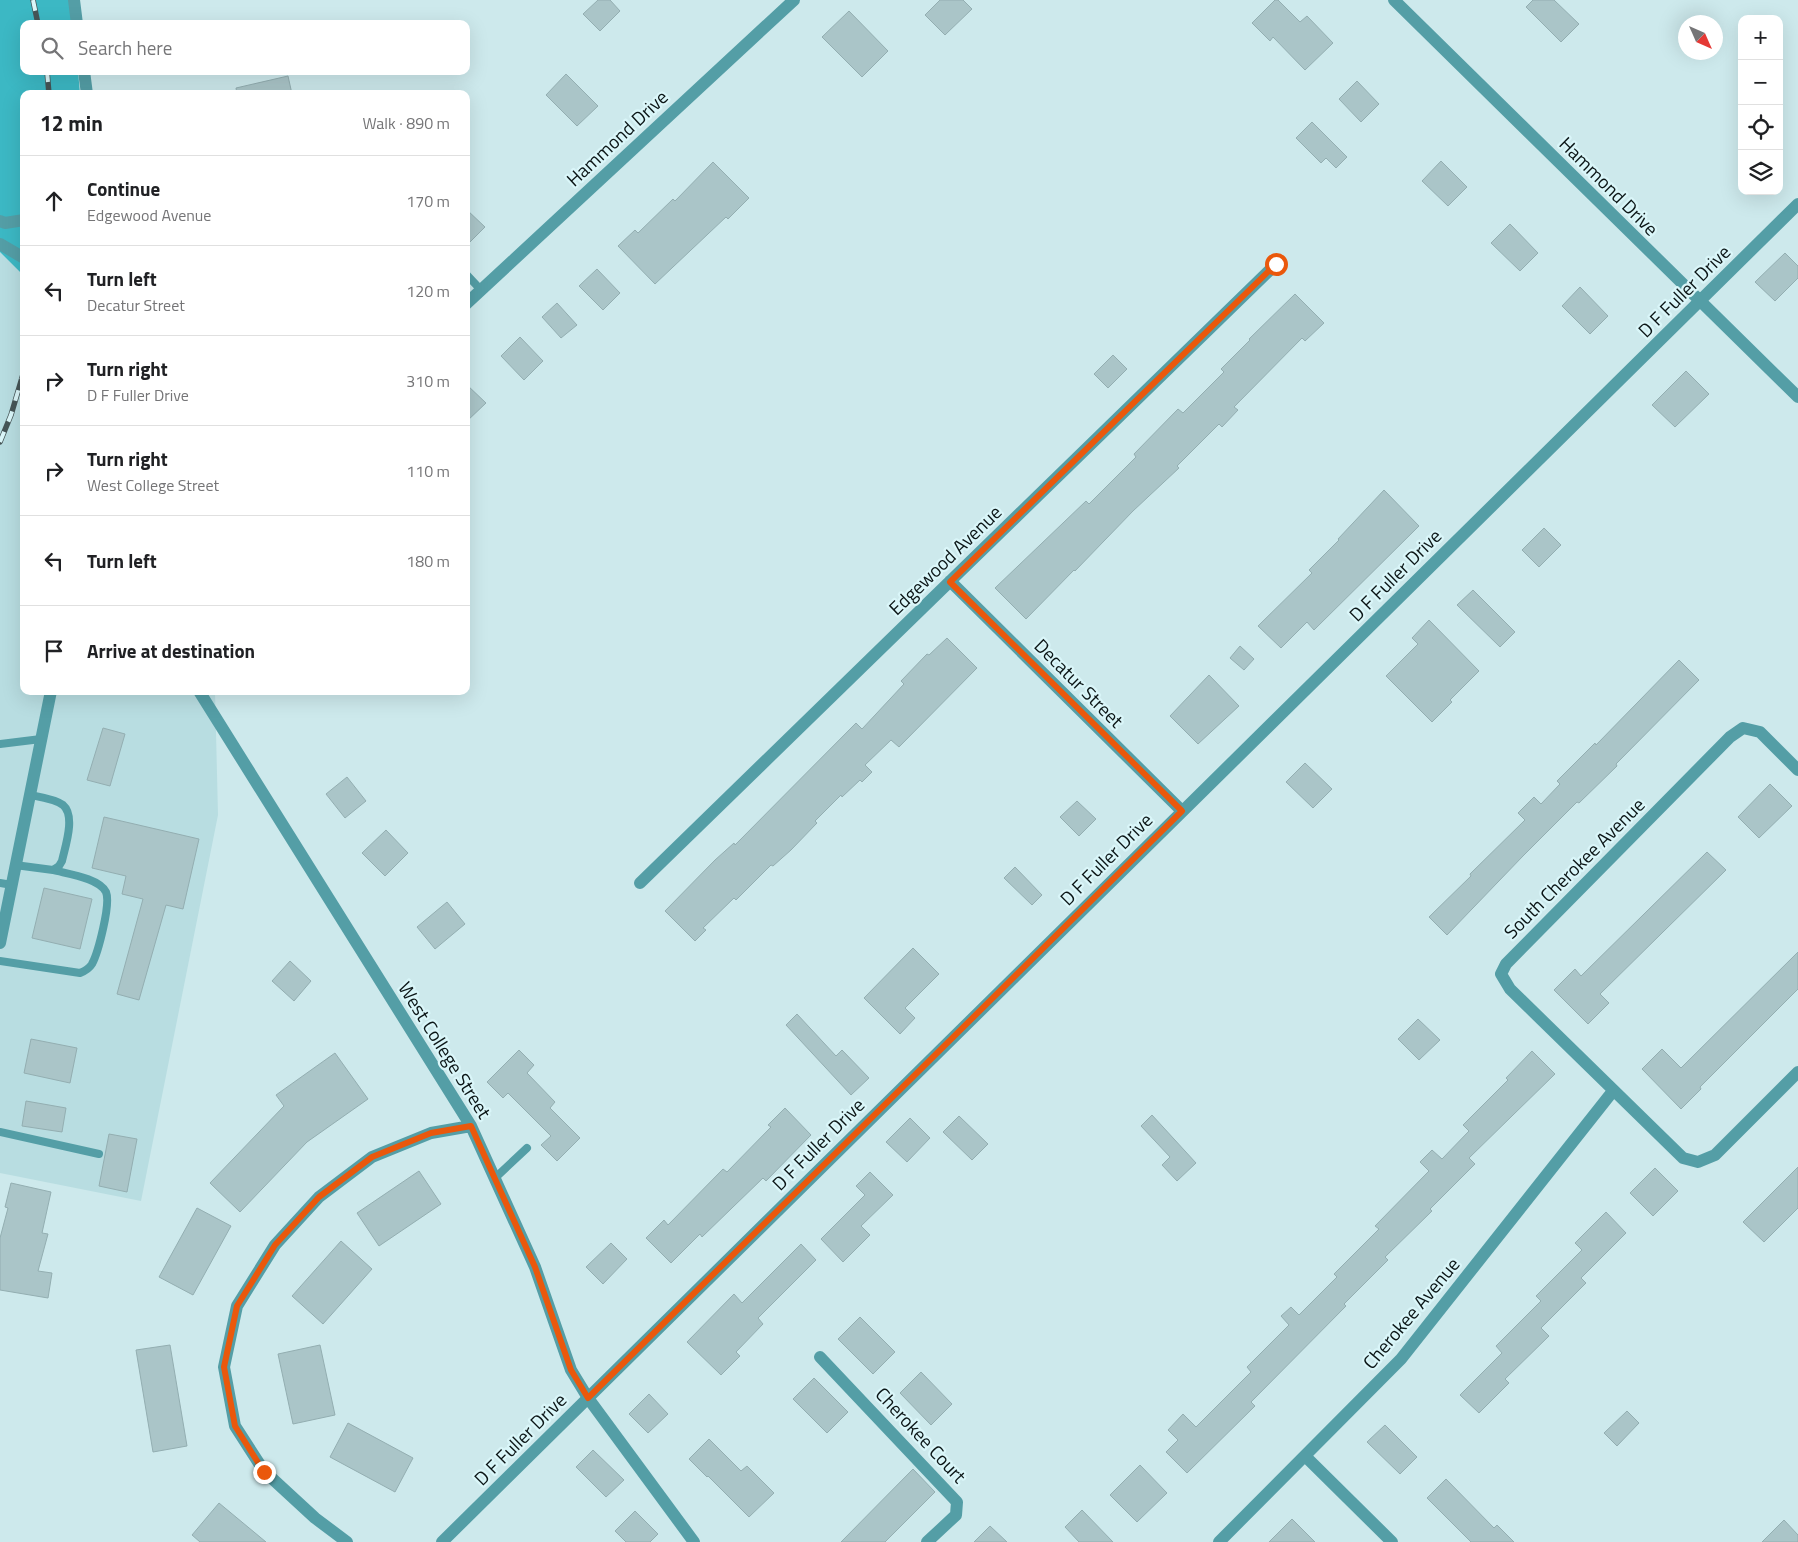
<!DOCTYPE html>
<meta charset="utf-8">
<style>
:root{--surface:#fff;--page:#f6f6f6;--text:#202124;--muted:#757577;--line:#e0e0e0}
body{margin:0;font-family:"Titillium Web",sans-serif;background:var(--page);color:var(--text)}
.controls{position:absolute;right:15px;top:15px;display:grid;overflow:hidden;border-radius:10px;box-shadow:0 5px 20px #0002}
.controls button{width:45px;height:45px;display:grid;place-items:center;padding:0;border:0;border-bottom:1px solid var(--line);background:var(--surface);color:var(--text);font:25px sans-serif}
.compass{position:absolute;left:1678px;top:15px;width:45px;height:45px;border-radius:50%;background:var(--surface);box-shadow:0 5px 20px #0002;rotate:135deg}
.stop{position:absolute;width:15px;height:15px;margin:-11px;border:4px solid #ea580c;border-radius:50%;background:#fff}
.stop.end{background:#ea580c;border-color:#fff;box-shadow:0 1px 5px #0008}
.list{margin:0;padding:0;list-style:none}
h2{display:flex;justify-content:space-between;align-items:center;height:65px;margin:0;padding:0 20px;font-size:21px}
h2 small{font-size:16px;font-weight:400;color:var(--muted)}
.list li{display:grid;grid-template-columns:32px 1fr auto;gap:15px;align-items:center;box-sizing:border-box;height:90px;padding:0 20px;border-top:1px solid var(--line)}
.list b{display:block;font-size:19px;white-space:nowrap}
.list p{margin:0;font-size:16px;white-space:nowrap;color:var(--muted)}
.list em{font-size:16px;font-style:normal;color:var(--muted)}
.icon{flex:none;width:28px;height:28px;fill:none;stroke:currentColor;stroke-width:2;stroke-linecap:round;stroke-linejoin:round}
.map{position:relative;flex:none;width:1798px;height:1542px;overflow:hidden}
.search{position:absolute;background:var(--surface);box-shadow:0 5px 20px #0002;left:20px;top:20px;width:450px;height:55px;display:flex;align-items:center;gap:12px;box-sizing:border-box;padding:0 18px;border-radius:10px;color:var(--muted);font-size:19px}
.panel{position:absolute;background:var(--surface);box-shadow:0 5px 20px #0002;left:20px;top:90px;width:450px;height:605px;border-radius:10px}
.map>svg:first-child{display:block}
</style>
<div class="map">
<svg width="1798" height="1542" viewBox="0 0 1798 1542">
<rect width="100%" height="100%" fill="#cde9ec"/>
<path fill="#b8dde1" d="M0,252l24,24v415h191l3,124 -77,386 -141,-28z"/>
<path fill="#3cb8c4" d="M0,0h70l2,24h-48v47h54l2,23h-56v182l-24,-24z"/>
<path fill="#aac5c8" stroke="#93aeb1" d="M598,0h12l10,11 -20,20 -17,-17z
M940,0h23l9,9 -27,26 -20,-20z
M1275,0h3l22,22 7,-6 26,27 -28,27 -32,-33 -3,4 -18,-18z
M1533,0h21l25,24 -18,18 -35,-35z
M849,11l39,40 -26,26 -40,-40z
M566,74l32,32 -21,20 -31,-31z
M288,76l4,18h-55l-1,-6z
M1357,81l22,23 -18,18 -22,-23z
M1312,122l35,35 -11,11 -10,-10 -5,5 -25,-25z
M1441,161l26,26 -19,19 -26,-25z
M713,162l36,36 -21,21 -2,-2 -71,67 -37,-38 17,-16 3,3 35,-34 2,2z
M466,209l19,18 -19,19z
M1510,224l28,29 -18,18 -29,-28z
M1785,253l13,13v12l-23,23 -20,-19z
M597,269l23,24 -17,17 -24,-24z
M1580,287l28,29 -18,18 -28,-28z
M1295,294l29,29 -19,18 -3,-3 -68,69 4,3 -16,17 -3,-3 -42,42 2,2 -46,43 -58,60 -1,-1 -48,49 -31,-31 91,-87 3,3 47,-47 -2,-3 44,-45 5,4 41,-41 -3,-3 29,-29 -1,-1z
M557,303l20,22 -16,13 -19,-21z
M520,337l23,24 -19,19 -23,-24z
M1113,355l14,14 -19,19 -14,-14z
M1686,371l23,23 -34,33 -23,-22z
M466,384l20,19 -20,19z
M1384,490l35,36 -105,104 -7,-8 -26,26 -23,-22 54,-53 -3,-3 30,-30 -1,-1z
M1544,528l17,17 -22,22 -17,-17z
M1473,590l42,42 -15,15 -43,-42z
M1429,620l50,51 -29,29 2,2 -20,20 -46,-46 32,-32 -6,-6z
M947,638l30,30 -78,79 -8,-7 -26,25 7,7 -10,10 -2,-2 -18,17 -1,-2 -26,26 2,2 -26,27 -18,16 -2,-1 -35,35 -2,-2 -31,30 3,2 -11,11 -30,-30 50,-51 19,-17 1,2 121,-122 6,6 42,-45 -3,-3 26,-27 2,1z
M1240,646l14,13 -10,11 -14,-12z
M1679,660l20,20 -83,84 1,2 -38,37 -2,-1 -54,54 -76,79 -18,-18 42,-41 -1,-2 55,-54 -7,-7 16,-16 7,7 19,-20 -3,-3 38,-38 1,2z
M1209,675l30,31 -41,38 -28,-28z
M103,728l22,6 -15,52 -23,-6z
M1305,763l27,26 -19,19 -27,-26z
M347,777l19,24 -21,17 -19,-24z
M1770,784l22,22 -33,32 -21,-21z
M1077,801l19,18 -17,17 -19,-19z
M104,817l95,22 -16,70 -17,-4 -27,95 -22,-6 26,-95 -21,-5 4,-18 -34,-8z
M386,830l22,23 -23,23 -23,-23z
M1707,852l19,18 -126,124 9,9 -21,21 -34,-34 21,-21 6,7z
M1015,867l27,28 -10,10 -28,-27z
M44,888l48,11 -12,50 -48,-11z
M447,902l18,22 -30,25 -18,-22z
M913,948l26,26 -34,34 10,10 -15,16 -36,-36z
M1798,952v37l-98,98 1,2 -20,20 -39,-40 20,-20 19,19z
M290,961l21,20 -17,20 -22,-20z
M797,1014l39,42 6,-6 27,28 -18,17 -65,-70z
M1418,1019l22,21 -21,20 -21,-21z
M31,1039l46,9 -7,35 -46,-10z
M519,1050l15,15 -7,8 28,29 -5,6 30,30 -23,23 -16,-16 10,-9 -43,-43 -5,5 -16,-16z
M1532,1051l23,23 -86,84 6,6 -45,45 2,2 -47,46 3,3 -44,44 2,2 -95,96 4,4 -68,67 -21,-21 12,-12 -10,-10 15,-16 13,13 55,-55 -4,-5 42,-42 -8,-9 10,-9 8,8 38,-38 -3,-3 45,-45 -4,-3 54,-55 -9,-9 12,-12 10,9 27,-28 -6,-6 45,-45 -2,-2z
M335,1053l33,46 -61,43 -67,70 -30,-29 74,-77 -8,-11z
M26,1101l40,7 -4,24 -40,-6z
M785,1108l26,27 -45,46 -3,-3 -61,59 -2,-3 -29,29 -25,-25 18,-18 4,5 55,-56 4,3 44,-45 -3,-2z
M1152,1115l44,48 -19,18 -15,-16 8,-8 -29,-31z
M959,1116l29,28 -16,16 -29,-28z
M910,1118l20,20 -23,24 -21,-20z
M109,1134l28,5 -10,53 -28,-6z
M1798,1167v41l-34,34 -21,-20z
M1655,1168l23,23 -25,25 -23,-23z
M419,1171l22,33 -62,42 -22,-33z
M870,1172l23,23 -32,31 9,9 -27,27 -22,-23 44,-44 -9,-9z
M11,1183l40,9 -9,41 6,1 -10,37 14,2 -4,25 -48,-8v-52l8,-30 -3,-1z
M197,1208l34,18 -38,69 -34,-18z
M1606,1212l20,21 -45,45 5,5 -45,45 8,8 -44,43 4,4 -30,30 -19,-18 42,-42 -6,-7 45,-45 -5,-5 46,-46 -7,-7z
M341,1241l31,28 -49,55 -31,-28z
M611,1243l16,16 -24,25 -17,-17z
M801,1244l15,16 -58,58 5,6 -27,28 4,4 -19,19 -34,-33 47,-48 8,9z
M860,1317l35,35 -22,22 -35,-35z
M170,1345l17,101 -34,6 -17,-102z
M320,1345l15,70 -42,9 -15,-70z
M921,1372l31,32 -21,21 -31,-32z
M814,1378l34,34 -21,21 -34,-34z
M649,1394l19,20 -20,19 -19,-19z
M1627,1411l12,12 -22,23 -13,-13z
M348,1423l65,35 -18,34 -65,-35z
M1385,1425l32,32 -17,17 -33,-32z
M709,1439l32,32 6,-5 27,27 -25,24 -41,-41 -1,1 -18,-18z
M593,1450l31,30 -18,17 -30,-30z
M1140,1465l27,28 -30,29 -27,-27z
M913,1469l22,23 -50,50h-44z
M1446,1479l48,49 3,-3 17,17h-43l-44,-44z
M219,1503l47,39h-66l-8,-7z
M1082,1510l31,32h-34l-14,-15z
M635,1511l23,23 -8,8h-24l-11,-11z
M1292,1519l23,23h-46z
M1784,1520l14,15v7h-36z
M990,1526l17,16h-33z"/>
<g fill="none" stroke-linecap="round" stroke-linejoin="round">
<path stroke="#549ea6" stroke-width="8" d="M466,274l15,16
M0,744l41,-5
M15,865l38,5 6,-4 3,-5c3,-14 14,-45 1,-56 -8,-6 -23,-8 -33,-10
M0,883l12,2
M0,961l80,12c5,-2 9,-4 12,-9 6,-11 19,-60 14,-72 -7,-14 -38,-18 -53,-22
M0,1132l99,22
M495,1178l32,-30"/>
<path stroke="#549ea6" stroke-width="12" d="M1394,0l404,397
M0,244l24,14
M466,304l328,-304
M950,581l232,230
M199,691l272,435 64,141 36,103 17,28 106,144
M1798,770l-38,-38 -17,-4 -13,9 -224,227 -5,10 9,15 173,169 15,4 17,-7 83,-83
M640,883l636,-619
M820,1357l137,145 -1,13 -29,27
M1305,1456l87,86
M347,1542l-32,-24 -51,-47 -29,-45 -11,-59 13,-61 38,-61 44,-48 53,-40 59,-24 40,-7
M442,1542l1356,-1338
M1219,1542l182,-183 212,-268"/>
<path stroke="#549ea6" stroke-width="12" d="M74,0l3,24
M84,71l3,23
M0,221l5,2 19,-3
M0,943l51,-252"/>
<defs>
<path id="rail" d="M33,0l5,24
M47,71l2,23
M0,442l11,-27 13,-44"/>
</defs>
<use href="#rail" stroke="#465557" stroke-width="5.5"/>
<use href="#rail" stroke="#daf6f9" stroke-width="4" stroke-dasharray="11" stroke-linecap="butt"/>
</g>
<g fill="none" stroke-linecap="round" stroke-linejoin="round">
<path stroke="#ea580c" stroke-width="6" d="M264,1472l-29,-46 -11,-59 13,-61 38,-61 44,-48 53,-40 59,-24 40,-7 64,141 36,103 17,28 594,-587 -232,-229 326,-318"/>
</g>
<g text-anchor="middle" stroke-width="4.5" stroke-linejoin="round" paint-order="stroke">
<g font-size="19" fill="#0b1516" stroke="#daf6f9">
<text transform="translate(617 138) rotate(-43)" y="7">Hammond Drive</text>
<text transform="translate(1609 186) rotate(45)" y="7">Hammond Drive</text>
<text transform="translate(1684 291) rotate(-45)" y="7">D F Fuller Drive</text>
<text transform="translate(945 560) rotate(-44)" y="7">Edgewood Avenue</text>
<text transform="translate(1395 575) rotate(-45)" y="7">D F Fuller Drive</text>
<text transform="translate(1079 683) rotate(45)" y="7">Decatur Street</text>
<text transform="translate(1106 859) rotate(-45)" y="7">D F Fuller Drive</text>
<text transform="translate(1574 868) rotate(-45)" y="7">South Cherokee Avenue</text>
<text transform="translate(445 1050) rotate(58)" y="7">West College Street</text>
<text transform="translate(818 1144) rotate(-45)" y="7">D F Fuller Drive</text>
<text transform="translate(1411 1313) rotate(-50)" y="7">Cherokee Avenue</text>
<text transform="translate(921 1435) rotate(47)" y="7">Cherokee Court</text>
<text transform="translate(520 1439) rotate(-45)" y="7">D F Fuller Drive</text>
</g>
</g>
</svg>
<div class="controls">
<button>+</button>
<button>−</button>
<button><svg class="icon" aria-label="locate" viewBox="0 0 24 24"><circle cx="12" cy="12" r="6"/><path d="M12 2v4M12 18v4M2 12h4M18 12h4"/></svg></button>
<button><svg class="icon" aria-label="layers" viewBox="0 0 24 24"><path d="M12 4l9 5-9 5-9-5zM3 14l9 5 9-5"/></svg></button>
</div>
<svg class="compass" viewBox="-18 -18 36 36"><path d="M0-13l5 13h-10z" fill="#e53935"/><path d="M0 13l5-13h-10z" fill="#757577"/></svg>
<div class="stop" style="left:1276px;top:264px"></div>
<div class="stop end" style="left:264px;top:1472px"></div>
<div class="search"><svg class="icon" aria-label="search" viewBox="0 0 24 24"><circle cx="10" cy="10" r="6"/><path d="M15 15l6 6"/></svg>Search here</div>
<section class="panel">
<h2>12 min<small>Walk · 890 m</small></h2>
<ul class="list">
<li><svg class="icon" aria-label="ahead" viewBox="0 0 24 24"><path d="M12 20V5M6 11l6-6 6 6"/></svg><div><b>Continue</b><p>Edgewood Avenue</p></div><em>170 m</em></li>
<li><svg class="icon" aria-label="left" viewBox="0 0 24 24"><path d="M17 20v-9H6M10 6l-5 5 5 5"/></svg><div><b>Turn left</b><p>Decatur Street</p></div><em>120 m</em></li>
<li><svg class="icon" aria-label="right" viewBox="0 0 24 24"><path d="M7 20v-9h11M14 6l5 5-5 5"/></svg><div><b>Turn right</b><p>D F Fuller Drive</p></div><em>310 m</em></li>
<li><svg class="icon" aria-label="right" viewBox="0 0 24 24"><path d="M7 20v-9h11M14 6l5 5-5 5"/></svg><div><b>Turn right</b><p>West College Street</p></div><em>110 m</em></li>
<li><svg class="icon" aria-label="left" viewBox="0 0 24 24"><path d="M17 20v-9H6M10 6l-5 5 5 5"/></svg><div><b>Turn left</b></div><em>180 m</em></li>
<li><svg class="icon" aria-label="arrive" viewBox="0 0 24 24"><path d="M6 21V4h12l-3 4 3 4H6"/></svg><div><b>Arrive at destination</b></div></li>
</ul>
</section>
</div>
